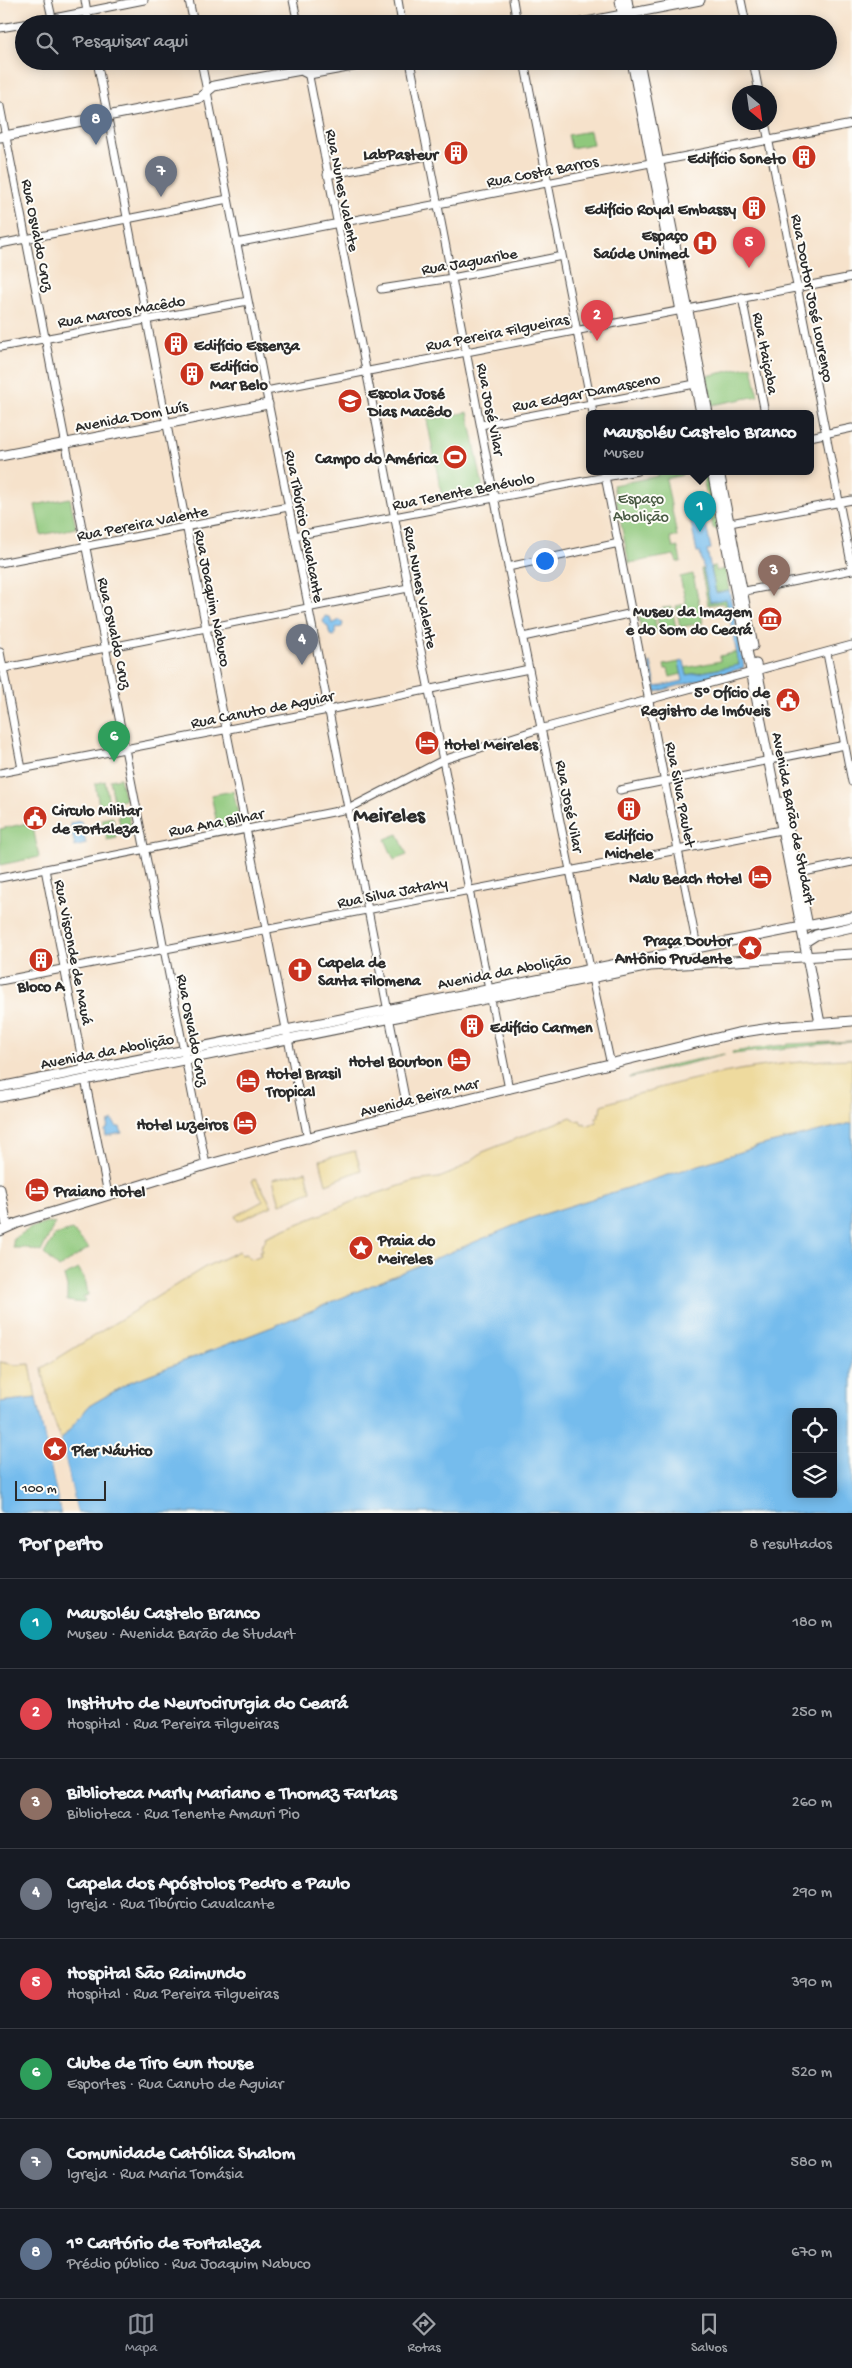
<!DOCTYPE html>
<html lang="pt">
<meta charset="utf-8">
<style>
:root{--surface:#171b24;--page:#242831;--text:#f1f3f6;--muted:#9ea1a6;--line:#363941;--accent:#8c9099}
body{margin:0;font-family:"Gochi Hand",sans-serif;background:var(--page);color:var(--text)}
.controls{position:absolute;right:15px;bottom:15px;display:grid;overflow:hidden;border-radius:8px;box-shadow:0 2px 12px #0003}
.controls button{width:45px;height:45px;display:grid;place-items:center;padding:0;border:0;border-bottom:1px solid var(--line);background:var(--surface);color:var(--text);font:25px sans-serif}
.compass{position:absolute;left:732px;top:85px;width:45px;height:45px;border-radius:50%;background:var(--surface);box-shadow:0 2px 12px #0003;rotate:151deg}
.scale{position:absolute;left:15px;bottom:12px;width:91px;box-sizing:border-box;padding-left:5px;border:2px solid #2b2b2b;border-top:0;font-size:14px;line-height:18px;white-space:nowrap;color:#2b2b2b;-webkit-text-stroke:4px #fdfcf7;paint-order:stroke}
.you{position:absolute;left:544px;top:560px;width:18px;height:18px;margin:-12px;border:4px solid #fff;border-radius:50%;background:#1a73e8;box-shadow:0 0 0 8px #1a73e833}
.badge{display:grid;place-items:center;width:32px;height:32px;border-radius:50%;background:var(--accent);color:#fff;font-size:16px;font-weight:700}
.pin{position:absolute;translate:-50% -41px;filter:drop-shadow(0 1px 2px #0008)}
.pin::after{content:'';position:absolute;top:26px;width:18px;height:15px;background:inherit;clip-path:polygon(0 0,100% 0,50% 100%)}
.popup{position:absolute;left:586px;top:410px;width:228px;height:65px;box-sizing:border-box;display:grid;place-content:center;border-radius:8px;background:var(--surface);filter:drop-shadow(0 1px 4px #0005);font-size:16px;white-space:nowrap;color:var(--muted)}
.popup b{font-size:19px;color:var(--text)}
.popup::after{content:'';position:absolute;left:50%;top:100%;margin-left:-10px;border:10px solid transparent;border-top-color:var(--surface)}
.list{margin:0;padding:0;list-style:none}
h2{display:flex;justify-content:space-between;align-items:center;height:65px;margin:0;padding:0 20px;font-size:21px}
h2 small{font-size:16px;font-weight:400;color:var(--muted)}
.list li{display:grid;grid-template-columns:32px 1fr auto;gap:15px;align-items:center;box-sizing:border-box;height:90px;padding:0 20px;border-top:1px solid var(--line)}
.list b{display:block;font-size:19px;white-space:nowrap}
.list p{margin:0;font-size:16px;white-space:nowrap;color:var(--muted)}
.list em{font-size:16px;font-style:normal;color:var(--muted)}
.icon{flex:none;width:28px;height:28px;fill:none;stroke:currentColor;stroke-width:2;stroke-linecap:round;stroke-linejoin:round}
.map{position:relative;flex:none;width:852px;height:1513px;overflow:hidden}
.search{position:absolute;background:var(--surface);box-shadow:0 2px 12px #0003;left:15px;right:15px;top:15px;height:55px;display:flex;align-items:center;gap:12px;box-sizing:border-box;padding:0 18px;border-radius:28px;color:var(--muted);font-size:19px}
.sheet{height:785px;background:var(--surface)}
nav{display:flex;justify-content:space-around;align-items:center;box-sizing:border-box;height:70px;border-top:1px solid var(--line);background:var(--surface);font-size:14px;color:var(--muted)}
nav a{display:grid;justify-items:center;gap:2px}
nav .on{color:var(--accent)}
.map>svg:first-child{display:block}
</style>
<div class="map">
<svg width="852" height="1513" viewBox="0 0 852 1513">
<rect width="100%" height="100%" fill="#fdfcf7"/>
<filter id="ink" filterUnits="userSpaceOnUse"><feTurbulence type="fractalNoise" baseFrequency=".02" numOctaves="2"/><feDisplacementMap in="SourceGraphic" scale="10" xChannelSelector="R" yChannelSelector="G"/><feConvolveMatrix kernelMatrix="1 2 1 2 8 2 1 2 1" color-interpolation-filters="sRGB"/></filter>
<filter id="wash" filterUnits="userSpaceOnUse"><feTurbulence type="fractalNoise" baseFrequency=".0096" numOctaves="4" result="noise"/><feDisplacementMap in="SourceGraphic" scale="20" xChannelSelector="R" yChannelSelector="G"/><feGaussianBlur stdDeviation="1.12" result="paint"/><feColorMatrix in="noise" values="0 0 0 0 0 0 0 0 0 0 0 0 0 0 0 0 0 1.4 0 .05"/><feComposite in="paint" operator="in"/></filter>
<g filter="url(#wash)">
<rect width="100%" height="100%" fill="#f6e2cb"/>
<path fill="#8fc87c" stroke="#5d7a54" d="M590,131l3,13 -22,4 -3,-13z
M752,366l6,30 -46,9 -5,-29z
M468,412l16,81 -41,9 -16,-82z
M665,471h16l1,4 -16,4 11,57 -7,1 3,11 5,-1 3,15h-4l-3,-7 -45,8 -16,-78 45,-9v-4z
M696,471h10l12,59 -5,-2 -11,-56z
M70,498l6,30 -35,7 -6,-30z
M715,566l1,5 9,-2 4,21 -13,3 -5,-26z
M701,569h2l7,33 16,-4 4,18 -5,1 1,-10 -4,-4 -14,2z
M693,574l10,49 -23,4 -4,-21 10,-2 -6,-27z
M672,607l4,21 -16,3 -4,-18 7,-1 -1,-4z
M654,614l3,18 -15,3 -3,-18z
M737,652l2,13 -53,10 -1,-7 35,-7v-5z
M679,662l3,12 -12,3 -2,-8h-3l-1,-4z
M120,778l5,22 -11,2 -4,-22z
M105,781l4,22 -10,2 -4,-21z
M233,791l7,31 -2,3 -20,4 -7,-34z
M128,814l5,21 -10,2 -5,-21z
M113,817l4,21 -10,2 -5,-21z
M32,822l7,35 -39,8v-36z
M398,834l9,21 -13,5 -9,-21z
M852,1041l-119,13 -1,-2 57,-8z
M724,1054v1l-95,23 47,-14z
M47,1223h8l-14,29 -14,-4h-14v-9l18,-11z
M72,1230l17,18 -30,20 -15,-14 11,-19z
M79,1269l7,14 2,12 -5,2 2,5 -2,1 -16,-2v-14l-3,-11z"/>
<path fill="#eeda9e" stroke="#8c8264" d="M852,1059v64l-93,23 -227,72 -255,107 -147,57 -41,24 -28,34 -11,-31 -8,-41 163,-101 34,-16 2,4 4,-1 7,5 9,-4 -2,-4 4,-1 -2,-3 5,-7 -1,-3 95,-38 55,-18 24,-3 17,-7 27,-19 88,-35 6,4 3,-1 2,4 3,-1 1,3 11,-4 -1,-4 3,-2 -1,-3 3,-1 1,-7c82,-27 164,-44 250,-46z
M355,1151l6,19 -35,14 -6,-24z
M306,1171l5,20 -31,13 -7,-25z
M256,1178l16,28 -34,15 -3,-5 28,-15 -11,-20z
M0,1362l16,3 14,-1 6,34 -36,4z"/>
<path fill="#75bced" stroke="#50748c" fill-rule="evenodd" d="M703,510l8,39 -4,1 9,43 13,-3 15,76 -1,2 -87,24 -7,-29 2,-1 5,25 27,-6 -4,-19 5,-1 3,14 52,-10 -13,-66 -16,3 -10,-50h-3l-8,-39z
M325,616l5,1 2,7 8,-4 3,3 -1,4 -5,1 -3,8 -4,-1 -2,-8 -5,-5z
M81,821l5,23 -11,3 -5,-24z
M112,1120l5,7h3l2,6 -16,3 -1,-6 2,-1 1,-6z
M852,1123v390h-775l-16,-73 28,-34 41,-24 147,-57 255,-107 227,-72zM796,1412h37v82h-37z
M36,1398l25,115h-61v-111z"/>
<path fill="#f6e2cb" d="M36,1395l3,2 24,116h-2z
M60,1437l1,3 16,73h-3l-16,-72z"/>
</g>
<g filter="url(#ink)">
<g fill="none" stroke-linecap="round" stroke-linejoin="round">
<defs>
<path id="minor" d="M48,0l4,18
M85,0l4,24
M189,0l5,24
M293,0l5,24
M398,0l4,24
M513,0l4,24
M741,0l5,24
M24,24l120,-24
M0,28l24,-4
M97,61l109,567 102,511
M201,61l207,1052
M306,61l101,520 102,508
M410,61l91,471 89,436
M524,61l69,352
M753,61l6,31
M0,106l206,1059
M765,122l87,446
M327,175l100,-19
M236,243l616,-119
M0,244l228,-45
M381,289l71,-11 110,-22
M742,297l23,116
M0,347l248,-46
M266,391l586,-114
M481,425l214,-41
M810,437l42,-9
M604,471l93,476
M725,524l127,-24
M294,536l343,-65
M0,563l288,-56
M508,567l111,-24
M740,592l112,-22
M523,637l110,-24
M0,652l22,117
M827,653l25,129
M0,669l408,-81
M0,773l328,-63 201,-41
M620,790l225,-45
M45,869l39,201
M794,874l58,-12
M0,878l348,-69 95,-49 93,-30 316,-85
M592,978l19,87
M0,981l786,-152
M85,1079l23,115"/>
<path id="major" d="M620,0l4,24
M627,0l4,24
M576,24l124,-24
M632,61l69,352
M639,61l69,352
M0,137l199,-39 15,-12 87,-16 8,4 71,-13
M0,456l268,-52
M712,471l108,552
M719,471l34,175
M756,664l9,46
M783,802l25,124
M805,942l11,-7 36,-8
M0,1087l852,-170
M0,1097l650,-131 202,-12
M0,1189l7,37
M0,1231l18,-8 188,-58 111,-30 420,-102 40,-6 75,-6"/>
</defs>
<use href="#minor" stroke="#494643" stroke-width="9"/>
<use href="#major" stroke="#494643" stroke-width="11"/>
<use href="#minor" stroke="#fff" stroke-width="7"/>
<use href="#major" stroke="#fff" stroke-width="9"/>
</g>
</g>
<defs>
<symbol id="building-disc" viewBox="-11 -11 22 22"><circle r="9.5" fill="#c8321e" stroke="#fdfcf7"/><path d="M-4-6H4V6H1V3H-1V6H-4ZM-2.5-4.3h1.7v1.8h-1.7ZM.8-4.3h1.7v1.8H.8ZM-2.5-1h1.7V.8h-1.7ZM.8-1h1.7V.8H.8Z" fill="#fff"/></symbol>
<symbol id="hospital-disc" viewBox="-11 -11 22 22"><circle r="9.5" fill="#c8321e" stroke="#fdfcf7"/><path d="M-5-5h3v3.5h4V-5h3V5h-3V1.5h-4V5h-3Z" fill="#fff"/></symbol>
<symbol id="school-disc" viewBox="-11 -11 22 22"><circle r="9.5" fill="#c8321e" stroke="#fdfcf7"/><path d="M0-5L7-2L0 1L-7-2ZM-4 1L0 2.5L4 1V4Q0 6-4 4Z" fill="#fff"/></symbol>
<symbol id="stadium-disc" viewBox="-11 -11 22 22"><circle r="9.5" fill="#c8321e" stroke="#fdfcf7"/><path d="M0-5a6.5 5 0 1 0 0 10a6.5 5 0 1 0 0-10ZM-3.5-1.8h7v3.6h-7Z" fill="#fff"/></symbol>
<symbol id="museum-disc" viewBox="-11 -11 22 22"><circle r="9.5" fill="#c8321e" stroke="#fdfcf7"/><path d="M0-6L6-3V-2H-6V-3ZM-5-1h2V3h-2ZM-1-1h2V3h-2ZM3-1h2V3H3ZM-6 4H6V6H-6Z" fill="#fff"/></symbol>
<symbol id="civic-disc" viewBox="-11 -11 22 22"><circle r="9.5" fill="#c8321e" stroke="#fdfcf7"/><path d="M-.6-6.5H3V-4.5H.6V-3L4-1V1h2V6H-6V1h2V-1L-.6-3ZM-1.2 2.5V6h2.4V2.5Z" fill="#fff"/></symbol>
<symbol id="hotel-disc" viewBox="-11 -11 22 22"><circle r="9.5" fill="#c8321e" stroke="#fdfcf7"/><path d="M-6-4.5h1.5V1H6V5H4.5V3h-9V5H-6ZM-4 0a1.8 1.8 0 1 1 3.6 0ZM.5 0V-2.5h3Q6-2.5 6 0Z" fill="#fff"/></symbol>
<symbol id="sight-disc" viewBox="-11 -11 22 22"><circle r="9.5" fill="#c8321e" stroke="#fdfcf7"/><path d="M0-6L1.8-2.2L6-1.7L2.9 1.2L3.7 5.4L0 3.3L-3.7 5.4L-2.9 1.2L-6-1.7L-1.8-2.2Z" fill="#fff"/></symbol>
<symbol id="church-disc" viewBox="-11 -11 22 22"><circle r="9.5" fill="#c8321e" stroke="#fdfcf7"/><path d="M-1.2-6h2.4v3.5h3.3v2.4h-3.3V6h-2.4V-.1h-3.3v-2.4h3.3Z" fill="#fff"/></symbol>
</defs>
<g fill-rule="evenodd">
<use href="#building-disc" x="442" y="139" width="28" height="28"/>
<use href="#building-disc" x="790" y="143" width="28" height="28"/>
<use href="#building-disc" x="740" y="194" width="28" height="28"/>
<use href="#hospital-disc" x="691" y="229" width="28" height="28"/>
<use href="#building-disc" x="162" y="330" width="28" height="28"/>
<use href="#building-disc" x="178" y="360" width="28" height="28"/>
<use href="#school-disc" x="336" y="387" width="28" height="28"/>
<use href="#stadium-disc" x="441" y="443" width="28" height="28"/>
<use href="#museum-disc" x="756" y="605" width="28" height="28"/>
<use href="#civic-disc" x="774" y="686" width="28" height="28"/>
<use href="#hotel-disc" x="413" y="729" width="28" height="28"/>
<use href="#building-disc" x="615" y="795" width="28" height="28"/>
<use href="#civic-disc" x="21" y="804" width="28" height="28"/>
<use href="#hotel-disc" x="746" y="863" width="28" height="28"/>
<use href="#sight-disc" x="736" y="934" width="28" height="28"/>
<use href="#building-disc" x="27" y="946" width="28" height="28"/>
<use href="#church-disc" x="286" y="956" width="28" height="28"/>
<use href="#building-disc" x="458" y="1012" width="28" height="28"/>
<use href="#hotel-disc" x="445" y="1046" width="28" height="28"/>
<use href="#hotel-disc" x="234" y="1067" width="28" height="28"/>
<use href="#hotel-disc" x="231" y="1109" width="28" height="28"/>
<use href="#hotel-disc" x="23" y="1176" width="28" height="28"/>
<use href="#sight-disc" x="347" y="1234" width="28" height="28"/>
<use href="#sight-disc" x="41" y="1435" width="28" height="28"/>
</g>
<g text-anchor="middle" stroke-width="4" stroke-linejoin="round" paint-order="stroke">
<g font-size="16" font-weight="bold" fill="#2b2b2b" stroke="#fdfcf7" text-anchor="end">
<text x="438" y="159">LabPasteur</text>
<text x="786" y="163">Edifício Soneto</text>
<text x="736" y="214">Edifício Royal Embassy</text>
<text x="688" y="240">Espaço<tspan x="688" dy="18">Saúde Unimed</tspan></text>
<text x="194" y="350" text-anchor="start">Edifício Essenza</text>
<text x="210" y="371" text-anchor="start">Edifício<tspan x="210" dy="18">Mar Belo</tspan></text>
<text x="368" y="398" text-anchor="start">Escola José<tspan x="368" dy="18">Dias Macêdo</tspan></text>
<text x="438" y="463">Campo do América</text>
<text x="752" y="616">Museu da Imagem<tspan x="752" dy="18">e do Som do Ceará</tspan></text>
<text x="770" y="697">5º Ofício de<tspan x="770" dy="18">Registro de Imóveis</tspan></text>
<text x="444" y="749" text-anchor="start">Hotel Meireles</text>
<text x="52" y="815" text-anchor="start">Circulo Militar<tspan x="52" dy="18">de Fortaleza</tspan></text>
<text x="629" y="840" text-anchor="middle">Edifício<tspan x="629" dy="18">Michele</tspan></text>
<text x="742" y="883">Nalu Beach Hotel</text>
<text x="732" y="945">Praça Doutor<tspan x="732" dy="18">Antônio Prudente</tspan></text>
<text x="318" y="967" text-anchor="start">Capela de<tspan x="318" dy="18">Santa Filomena</tspan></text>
<text x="41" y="991" text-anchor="middle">Bloco A</text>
<text x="490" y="1032" text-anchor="start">Edifício Carmen</text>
<text x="442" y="1066">Hotel Bourbon</text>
<text x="266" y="1078" text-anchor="start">Hotel Brasil<tspan x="266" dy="18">Tropical</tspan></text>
<text x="228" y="1129">Hotel Luzeiros</text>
<text x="54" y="1196" text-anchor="start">Praiano Hotel</text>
<text x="378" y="1245" text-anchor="start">Praia do<tspan x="378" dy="18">Meireles</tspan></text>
<text x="72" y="1455" text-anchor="start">Píer Náutico</text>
</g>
<g font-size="16" fill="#2b2b2b" stroke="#fdfcf7">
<text transform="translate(542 170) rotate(-11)" y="6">Rua Costa Barros</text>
<text transform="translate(344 190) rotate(79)" y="6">Rua Nunes Valente</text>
<text transform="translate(39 235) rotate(79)" y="6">Rua Osvaldo Cruz</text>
<text transform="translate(469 260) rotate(-10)" y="6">Rua Jaguaribe</text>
<text transform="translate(814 298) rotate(79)" y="6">Rua Doutor José Lourenço</text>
<text transform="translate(121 310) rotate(-10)" y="6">Rua Marcos Macêdo</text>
<text transform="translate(497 331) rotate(-11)" y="6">Rua Pereira Filgueiras</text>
<text transform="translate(767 353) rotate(79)" y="6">Rua Itaiçaba</text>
<text transform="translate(586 391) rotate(-11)" y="6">Rua Edgar Damasceno</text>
<text transform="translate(492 409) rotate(79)" y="6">Rua José Vilar</text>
<text transform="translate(131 415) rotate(-11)" y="6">Avenida Dom Luís</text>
<text transform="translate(463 490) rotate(-11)" y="6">Rua Tenente Benévolo</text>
<text transform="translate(142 522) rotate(-11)" y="6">Rua Pereira Valente</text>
<text transform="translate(306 526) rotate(79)" y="6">Rua Tibúrcio Cavalcante</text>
<text transform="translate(422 587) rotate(79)" y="6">Rua Nunes Valente</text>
<text transform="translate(214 598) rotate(79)" y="6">Rua Joaquim Nabuco</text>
<text transform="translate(116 633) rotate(78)" y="6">Rua Osvaldo Cruz</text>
<text transform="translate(262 708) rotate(-11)" y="6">Rua Canuto de Aguiar</text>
<text transform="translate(682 794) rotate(79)" y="6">Rua Silva Paulet</text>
<text transform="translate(571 806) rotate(79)" y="6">Rua José Vilar</text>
<text transform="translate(795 818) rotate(79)" y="6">Avenida Barão de Studart</text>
<text transform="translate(216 821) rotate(-11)" y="6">Rua Ana Bilhar</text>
<text transform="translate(392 891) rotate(-11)" y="6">Rua Silva Jatahy</text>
<text transform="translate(75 952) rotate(79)" y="6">Rua Visconde de Mauá</text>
<text transform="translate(504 970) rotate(-11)" y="6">Avenida da Abolição</text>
<text transform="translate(194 1030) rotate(79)" y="6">Rua Osvaldo Cruz</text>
<text transform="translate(107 1050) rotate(-11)" y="6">Avenida da Abolição</text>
<text transform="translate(419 1096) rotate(-14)" y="6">Avenida Beira Mar</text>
</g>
<g font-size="16" fill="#495a43" stroke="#fdfcf7">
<text x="641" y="503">Espaço<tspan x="641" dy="18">Abolição</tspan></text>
</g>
<g font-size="21" font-weight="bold" fill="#2b2b2b" stroke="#fdfcf7">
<text x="389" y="821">Meireles</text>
</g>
</g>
</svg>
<div class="controls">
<button><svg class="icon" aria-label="locate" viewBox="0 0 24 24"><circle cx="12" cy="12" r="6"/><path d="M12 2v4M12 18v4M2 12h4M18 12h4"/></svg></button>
<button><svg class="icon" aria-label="layers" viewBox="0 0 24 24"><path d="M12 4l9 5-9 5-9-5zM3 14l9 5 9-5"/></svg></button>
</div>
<svg class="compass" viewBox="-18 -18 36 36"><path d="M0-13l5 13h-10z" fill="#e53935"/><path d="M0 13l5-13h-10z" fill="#9ea1a6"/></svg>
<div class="scale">100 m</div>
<div class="you"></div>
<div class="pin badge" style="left:700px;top:532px;background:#0f9aa8">1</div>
<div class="popup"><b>Mausoléu Castelo Branco</b>Museu</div>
<div class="pin badge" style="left:597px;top:341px;background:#e0444e">2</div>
<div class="pin badge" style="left:774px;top:596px;background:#8d6e63">3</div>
<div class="pin badge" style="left:302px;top:665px;background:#6b7280">4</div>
<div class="pin badge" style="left:749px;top:268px;background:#e0444e">5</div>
<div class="pin badge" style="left:114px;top:762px;background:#2e9e5b">6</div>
<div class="pin badge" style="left:161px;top:197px;background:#6b7280">7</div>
<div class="pin badge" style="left:96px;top:145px;background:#5c6f8a">8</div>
<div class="search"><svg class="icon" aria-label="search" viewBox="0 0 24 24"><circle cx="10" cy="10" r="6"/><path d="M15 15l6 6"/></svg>Pesquisar aqui</div>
</div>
<section class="sheet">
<h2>Por perto<small>8 resultados</small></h2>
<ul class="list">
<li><span class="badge" style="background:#0f9aa8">1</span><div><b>Mausoléu Castelo Branco</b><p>Museu · Avenida Barão de Studart</p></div><em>180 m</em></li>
<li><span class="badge" style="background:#e0444e">2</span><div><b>Instituto de Neurocirurgia do Ceará</b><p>Hospital · Rua Pereira Filgueiras</p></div><em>250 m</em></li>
<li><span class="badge" style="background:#8d6e63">3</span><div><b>Biblioteca Marly Mariano e Thomaz Farkas</b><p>Biblioteca · Rua Tenente Amauri Pio</p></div><em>260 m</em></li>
<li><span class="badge" style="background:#6b7280">4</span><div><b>Capela dos Apóstolos Pedro e Paulo</b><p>Igreja · Rua Tibúrcio Cavalcante</p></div><em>290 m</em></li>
<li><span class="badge" style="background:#e0444e">5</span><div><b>Hospital São Raimundo</b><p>Hospital · Rua Pereira Filgueiras</p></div><em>390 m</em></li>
<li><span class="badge" style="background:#2e9e5b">6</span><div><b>Clube de Tiro Gun House</b><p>Esportes · Rua Canuto de Aguiar</p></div><em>520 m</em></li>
<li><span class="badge" style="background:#6b7280">7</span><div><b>Comunidade Católica Shalom</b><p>Igreja · Rua Maria Tomásia</p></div><em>580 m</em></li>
<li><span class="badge" style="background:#5c6f8a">8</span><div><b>1º Cartório de Fortaleza</b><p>Prédio público · Rua Joaquim Nabuco</p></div><em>670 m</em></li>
</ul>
</section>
<nav>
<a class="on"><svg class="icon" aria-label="map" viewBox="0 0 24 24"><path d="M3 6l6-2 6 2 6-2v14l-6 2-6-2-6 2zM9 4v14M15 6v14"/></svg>Mapa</a>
<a><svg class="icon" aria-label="directions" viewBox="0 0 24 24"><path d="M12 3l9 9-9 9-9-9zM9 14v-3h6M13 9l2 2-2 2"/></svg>Rotas</a>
<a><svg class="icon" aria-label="saved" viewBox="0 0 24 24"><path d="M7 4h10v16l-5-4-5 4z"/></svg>Salvos</a>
</nav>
